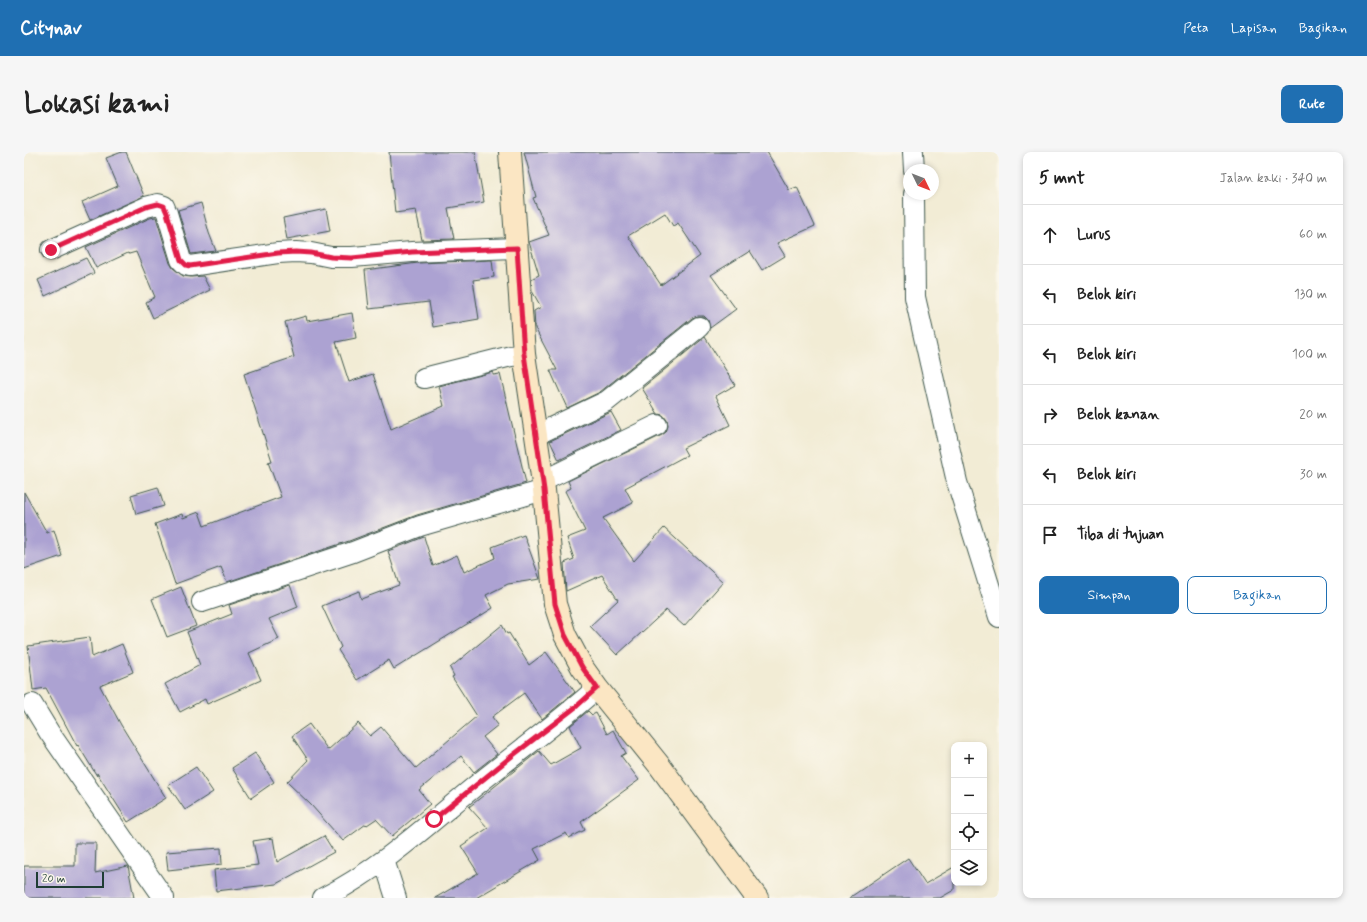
<!DOCTYPE html>
<html lang="id">
<meta charset="utf-8">
<style>
:root{--surface:#fff;--page:#f6f6f6;--text:#222;--muted:#767676;--line:#e0e0e0;--accent:#1f6fb2}
body{margin:0;font-family:Mynerve,sans-serif;background:var(--page);color:var(--text)}
.controls{position:absolute;right:12px;bottom:12px;display:grid;overflow:hidden;border-radius:8px;box-shadow:0 2px 6px #0003}
.controls button{width:36px;height:36px;display:grid;place-items:center;padding:0;border:0;border-bottom:1px solid var(--line);background:var(--surface);color:var(--text);font:20px sans-serif}
.compass{position:absolute;left:879px;top:12px;width:36px;height:36px;border-radius:50%;background:var(--surface);box-shadow:0 2px 6px #0003;rotate:133deg}
.scale{position:absolute;left:12px;bottom:10px;width:68px;box-sizing:border-box;padding-left:4px;border:2px solid #1f3d34;border-top:0;font-size:11px;line-height:14px;white-space:nowrap;color:#1f3d34;-webkit-text-stroke:3px #fbf7ec;paint-order:stroke}
.stop{position:absolute;width:12px;height:12px;margin:-9px;border:3px solid #e11d48;border-radius:50%;background:#fff}
.stop.end{background:#e11d48;border-color:#fff;box-shadow:0 1px 4px #0008}
.list{margin:0;padding:0;list-style:none}
h2{display:flex;justify-content:space-between;align-items:center;height:52px;margin:0;padding:0 16px;font-size:17px}
h2 small{font-size:13px;font-weight:400;color:var(--muted)}
.list li{display:grid;grid-template-columns:26px 1fr auto;gap:12px;align-items:center;box-sizing:border-box;height:60px;padding:0 16px;border-top:1px solid var(--line)}
.list b{display:block;font-size:15px;white-space:nowrap}
.list em{font-size:13px;font-style:normal;color:var(--muted)}
.actions{display:flex;gap:8px;padding:12px 16px}
.actions a{flex:1;padding:9px 0;border:1px solid var(--accent);border-radius:8px;text-align:center;font-size:14px;color:var(--accent)}
.actions .main{background:var(--accent);color:#fff}
.icon{flex:none;width:22px;height:22px;fill:none;stroke:currentColor;stroke-width:2;stroke-linecap:round;stroke-linejoin:round}
.map{position:relative;flex:none;width:975px;height:746px;overflow:hidden;border-radius:8px}
header{display:flex;align-items:center;gap:24px;box-sizing:border-box;height:56px;padding:0 20px;background:var(--accent);color:#fff}
header strong{font-size:19px}
nav{display:flex;gap:22px;margin-inline-start:auto;font-size:14px}
.intro{display:flex;align-items:center;justify-content:space-between;box-sizing:border-box;height:96px;padding:0 24px}
h1{margin:0;font-size:28px}
.button{padding:10px 18px;border-radius:8px;background:var(--accent);color:#fff;font-size:14px;font-weight:700}
main{display:flex;gap:24px;padding:0 24px}
aside{flex:1;background:var(--surface);border-radius:8px;box-shadow:0 2px 6px #0003}
.map>svg:first-child{display:block}
</style>
<header>
<strong>Citynav</strong>
<nav><a>Peta</a><a>Lapisan</a><a>Bagikan</a></nav>
</header>
<div class="intro"><h1>Lokasi kami</h1><a class="button">Rute</a></div>
<main>
<div class="map">
<svg width="975" height="746" viewBox="0 0 975 746">
<rect width="100%" height="100%" fill="#fbf7ec"/>
<filter id="ink" filterUnits="userSpaceOnUse"><feTurbulence type="fractalNoise" baseFrequency=".025" numOctaves="2"/><feDisplacementMap in="SourceGraphic" scale="8" xChannelSelector="R" yChannelSelector="G"/><feConvolveMatrix kernelMatrix="1 2 1 2 8 2 1 2 1" color-interpolation-filters="sRGB"/></filter>
<filter id="wash" filterUnits="userSpaceOnUse"><feTurbulence type="fractalNoise" baseFrequency=".012" numOctaves="4" result="noise"/><feDisplacementMap in="SourceGraphic" scale="16" xChannelSelector="R" yChannelSelector="G"/><feGaussianBlur stdDeviation="0.9" result="paint"/><feColorMatrix in="noise" values="0 0 0 0 0 0 0 0 0 0 0 0 0 0 0 0 0 1.4 0 .05"/><feComposite in="paint" operator="in"/></filter>
<g filter="url(#wash)">
<rect width="100%" height="100%" fill="#f2ecd5"/>
<g id="blocks">
<path fill="#aca2d2" fill-rule="evenodd" d="M98,0h4l18,44 -54,24 -8,-18 36,-16 -12,-28z
M365,0h86l9,50 -36,6 6,31 -32,1 -6,-30 -21,3z
M500,0h243l22,38 8,-3 18,39 -38,17 8,13 -23,14 -12,-19 -39,24 25,34 -26,19 -2,-8 -4,-4h-6l-6,2 -92,74 -33,16 -17,-38h7l-22,-42 -1,-17 7,-4 -9,-16 -1,-12 8,-4 -10,-33 20,-7 -16,-37 3,-1zM641,61l8,13 5,-3 22,33 -39,29 -33,-49z
M177,51l8,30 7,18 -25,3 -13,-44z
M302,57l4,22 -43,8 -4,-21z
M132,65l14,46 3,5 10,8 8,1 12,-1 7,14 -57,28 -7,-16 9,-5 -19,-45 -7,2 -1,-1 -32,15 -10,-21 64,-29z
M62,106l8,15 -49,23 -7,-16z
M468,108l2,17 -21,3 6,39 -46,8 -4,-25 -60,7 -4,-39 53,-7z
M328,161l4,25 -20,4 13,40 24,-8 18,55 53,-23 -5,-20 54,-14v3l7,-1 26,109 -109,32 -68,26 -122,41 -6,-15 -46,17 -20,-60 27,-10 1,4 16,-6 5,14 77,-29 -13,-35 4,-1 -28,-87 50,-17 -9,-35 21,-6 1,5z
M681,185l30,48 -19,11 14,29 -47,23 4,7 -62,33 8,15 -30,15 31,43 30,-33 59,54 -39,44 -18,-16 -49,45 -27,-29 28,-26 -16,-25 -36,16 -2,-28 10,-4 -7,-21 18,-7 -20,-40 6,-3 -3,-7 94,-46 4,-3 2,-6 -1,-6 -4,-5 -5,-1 -16,-26z
M587,260l10,18 -62,30 -9,-19z
M134,335l6,19 -28,8 -5,-19z
M0,340l23,41 7,-3 8,26 -38,13z
M500,383l16,44 -32,5 -22,11 7,13 -99,61 -5,-9 -32,20 -19,-30 3,-3 -19,-41 37,-15 2,8 38,-14 -11,-34 36,-14 9,29 24,-11 7,17 31,-14 -3,-11z
M266,433l8,22 -29,12 10,20 -30,14 12,27 -54,24 -2,-5 -25,13 -15,-28 35,-19 -13,-33 45,-18 -3,-9z
M157,435l15,39 -29,11 -15,-38z
M478,473l5,9 2,-1 20,32 17,-13 29,40 -33,27 -18,-26 -32,24 6,8 -15,12 14,17 -23,18 -13,-16 -7,6h-1l-34,28 11,14 -38,32 -16,-17 -9,6 -1,-1 -23,17 -32,-36 -24,-23 21,-22 -16,-24 17,-12 19,26 30,-27 12,13 11,-9 35,41 61,-52 -25,-39 2,-1 -4,-8z
M66,485l2,20 30,-13 11,28 -33,14 21,39 45,73 -38,24 -31,-49v3l-19,-31 -1,1 -31,-58 -13,2 -5,-44z
M564,559l4,4 4,-2 11,21 6,-4 13,23 -5,3 18,24 -58,42 4,8 -16,8 -3,-5 -32,16 6,11 -64,38h-41l43,-25 -17,-27 27,-18 -19,-21 70,-56 12,14 30,-17 -11,-22z
M231,601l19,29 -23,16 -19,-30z
M172,615l17,25 -28,18 -17,-25z
M300,684l10,16 -58,32 -60,7 -2,-21 44,-5 -5,-24 20,-3 4,24z
M51,691h21l-1,30 33,-7 6,32h-110v-32h51z
M197,696l1,16 -54,6 -2,-18z
M884,706l17,26 29,-17v23l-14,8h-91z"/>
</g>
</g>
<g filter="url(#ink)">
<use href="#blocks" fill-opacity="0" stroke="#3f574c" stroke-width="1"/>
<g fill="none" stroke-linecap="round" stroke-linejoin="round">
<defs>
<path id="street" d="M889,0l1,18
M890,42l1,103 42,185 42,135
M27,98l95,-43 12,-3 6,2 3,7 14,47 5,5 4,1 88,-13 18,-1 15,1 20,4h21l60,-5 105,-4
M400,226l87,-22 13,-2
M512,283l71,-34 92,-74
M519,329l114,-56
M178,450l151,-50 67,-26 124,-36
M8,552l17,28 115,166
M360,708l12,38
M299,746c56,-28 103,-72 151,-111 41,-33 84,-64 123,-99"/>
<path id="secondary" d="M486,0l14,202 20,136 11,114 10,31 17,32 15,21 62,77 98,133"/>
</defs>
<use href="#street" stroke="#3f574c" stroke-width="22"/>
<use href="#secondary" stroke="#3f574c" stroke-width="24"/>
<use href="#street" stroke="#fff" stroke-width="20"/>
<use href="#secondary" stroke="#fbe6c3" stroke-width="22"/>
</g>
</g>
<g fill="none" stroke-linecap="round" stroke-linejoin="round" filter="url(#ink)">
<path stroke="#e11d48" stroke-width="5" d="M27,98l95,-43 12,-3 6,2 3,7 14,47 5,5 4,1 88,-13 18,-1 15,1 20,4 21,1 60,-6 105,-4 7,106 20,136 11,114 10,31 17,32 15,21 -20,18 -65,50 -78,63"/>
</g>
</svg>
<div class="controls">
<button>+</button>
<button>−</button>
<button><svg class="icon" aria-label="locate" viewBox="0 0 24 24"><circle cx="12" cy="12" r="6"/><path d="M12 2v4M12 18v4M2 12h4M18 12h4"/></svg></button>
<button><svg class="icon" aria-label="layers" viewBox="0 0 24 24"><path d="M12 4l9 5-9 5-9-5zM3 14l9 5 9-5"/></svg></button>
</div>
<svg class="compass" viewBox="-18 -18 36 36"><path d="M0-13l5 13h-10z" fill="#e53935"/><path d="M0 13l5-13h-10z" fill="#767676"/></svg>
<div class="scale">20 m</div>
<div class="stop" style="left:410px;top:667px"></div>
<div class="stop end" style="left:27px;top:98px"></div>
</div>
<aside>
<h2>5 mnt<small>Jalan kaki · 340 m</small></h2>
<ul class="list">
<li><svg class="icon" aria-label="ahead" viewBox="0 0 24 24"><path d="M12 20V5M6 11l6-6 6 6"/></svg><div><b>Lurus</b></div><em>60 m</em></li>
<li><svg class="icon" aria-label="left" viewBox="0 0 24 24"><path d="M17 20v-9H6M10 6l-5 5 5 5"/></svg><div><b>Belok kiri</b></div><em>130 m</em></li>
<li><svg class="icon" aria-label="left" viewBox="0 0 24 24"><path d="M17 20v-9H6M10 6l-5 5 5 5"/></svg><div><b>Belok kiri</b></div><em>100 m</em></li>
<li><svg class="icon" aria-label="right" viewBox="0 0 24 24"><path d="M7 20v-9h11M14 6l5 5-5 5"/></svg><div><b>Belok kanan</b></div><em>20 m</em></li>
<li><svg class="icon" aria-label="left" viewBox="0 0 24 24"><path d="M17 20v-9H6M10 6l-5 5 5 5"/></svg><div><b>Belok kiri</b></div><em>30 m</em></li>
<li><svg class="icon" aria-label="arrive" viewBox="0 0 24 24"><path d="M6 21V4h12l-3 4 3 4H6"/></svg><div><b>Tiba di tujuan</b></div></li>
</ul>
<div class="actions"><a class="main">Simpan</a><a>Bagikan</a></div>
</aside>
</main>
